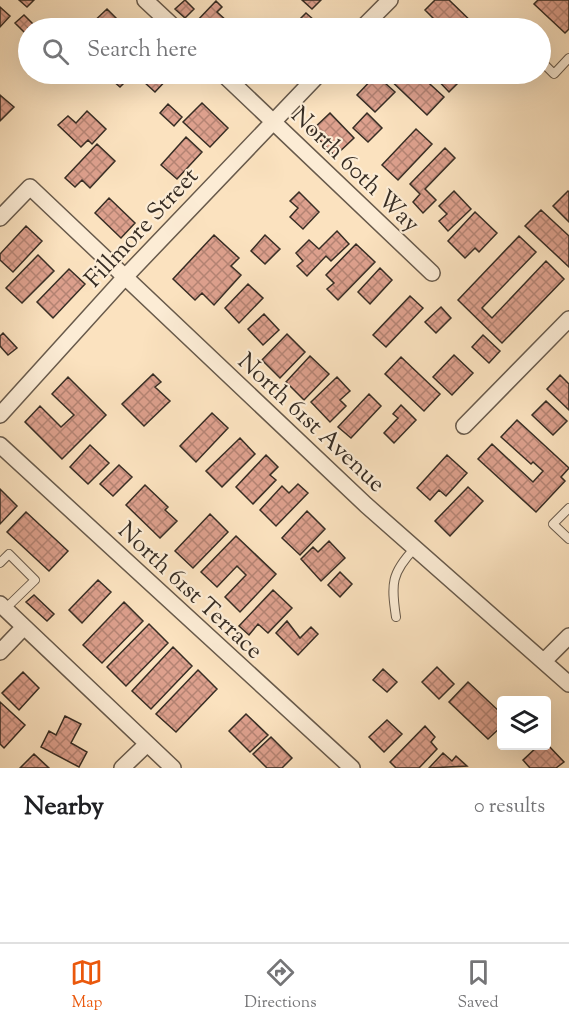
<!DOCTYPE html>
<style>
:root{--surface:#fff;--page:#f2f2f2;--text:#202124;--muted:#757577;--line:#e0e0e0;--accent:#ea580c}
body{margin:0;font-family:"Sorts Mill Goudy",serif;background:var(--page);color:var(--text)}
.controls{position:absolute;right:18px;bottom:18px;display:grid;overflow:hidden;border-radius:6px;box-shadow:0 6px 24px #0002}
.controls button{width:54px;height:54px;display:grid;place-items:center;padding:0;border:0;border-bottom:2px solid var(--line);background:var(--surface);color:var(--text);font:30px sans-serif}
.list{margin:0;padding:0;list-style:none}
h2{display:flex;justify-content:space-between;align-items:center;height:78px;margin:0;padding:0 24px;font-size:26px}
h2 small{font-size:20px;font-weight:400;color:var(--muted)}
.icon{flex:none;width:33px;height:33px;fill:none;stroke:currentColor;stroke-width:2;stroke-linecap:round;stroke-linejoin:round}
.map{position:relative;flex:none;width:569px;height:768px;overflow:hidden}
.search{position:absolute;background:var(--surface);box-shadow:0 6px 24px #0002;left:18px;right:18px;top:18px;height:66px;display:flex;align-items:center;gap:15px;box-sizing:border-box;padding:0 21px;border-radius:33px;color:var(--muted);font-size:22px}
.sheet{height:174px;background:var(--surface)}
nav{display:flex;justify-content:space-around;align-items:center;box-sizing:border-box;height:84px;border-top:2px solid var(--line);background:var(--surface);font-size:16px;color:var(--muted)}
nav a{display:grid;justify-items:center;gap:3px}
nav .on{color:var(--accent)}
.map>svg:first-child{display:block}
</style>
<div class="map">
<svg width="569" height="768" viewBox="0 0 569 768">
<defs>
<pattern id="building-cross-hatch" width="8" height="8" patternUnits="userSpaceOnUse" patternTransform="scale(1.5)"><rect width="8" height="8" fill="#dda08d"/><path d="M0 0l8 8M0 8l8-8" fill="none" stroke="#b48373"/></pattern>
</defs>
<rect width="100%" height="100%" fill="#fbe2bf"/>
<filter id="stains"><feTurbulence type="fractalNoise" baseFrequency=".00333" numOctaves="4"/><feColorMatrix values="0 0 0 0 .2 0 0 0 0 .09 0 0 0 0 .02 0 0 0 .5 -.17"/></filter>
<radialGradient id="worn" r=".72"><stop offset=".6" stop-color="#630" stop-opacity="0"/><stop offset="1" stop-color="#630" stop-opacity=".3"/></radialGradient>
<path fill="url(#building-cross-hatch)" stroke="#372d24" stroke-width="1.5" d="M19,0h15l-7,7z
M185,0l9,9 -9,9 -10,-9z
M302,0h19l-9,9z
M435,0h14l29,28h-35l-18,-18z
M538,0h31v29l-4,4 -31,-29z
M216,1l6,6 -5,5 11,10 -6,6h-19l-7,-6z
M0,7l10,9 -10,11z
M107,9l13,13 -7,6h-26z
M306,13l16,14 -31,1z
M24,15l12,12 -8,1 -1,7 -12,-12z
M53,20l8,8h-16z
M105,74h28l-13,13z
M151,74h31l-6,6 -5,-5 -16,17 -11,-10z
M264,74h13l-7,6z
M384,74h35l25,23 -17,18z
M432,74h35l-18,18z
M497,74h17l-8,8z
M376,75l19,17 -20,20 -18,-17z
M0,95l14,12 -14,14z
M202,103l26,25 -18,19 -27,-25z
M168,104l14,13 -8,9 -14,-13z
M87,111l19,18 -14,15 -4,-4 -7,7 -23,-22 10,-9 8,7z
M330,113l24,25 -19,18 -24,-25z
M367,113l15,15 -14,14 -15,-14z
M416,129l16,15 -34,36 -16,-15z
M186,137l16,15 -25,27 -16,-14z
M97,144l18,17 -25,27 -8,-8 -7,7 -10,-9z
M445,148l10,10 -30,31 11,11 -13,13 -10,-11 7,-8 -10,-10z
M454,191l17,18 -23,22 -9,-10 8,-7 -8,-8z
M568,191l1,1v30l-16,-16z
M299,192l20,20 -16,17 -13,-12 8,-9 -8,-7z
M109,198l26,25 -14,15 -26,-25z
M541,210l28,26v31l-44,-41z
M475,212l22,21 -18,19 -4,-4 -10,10 -17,-17z
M26,226l16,15 -29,31 -13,-12v-6z
M337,231l12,13 -18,17 -5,-5 -19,20 -10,-10 6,-5 -7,-8 13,-13 10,9z
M214,235l25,23 -8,8 10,9 -27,30 -12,-12 -7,7 -22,-21z
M265,235l15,14 -15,15 -14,-13z
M519,236l17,16 -54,56 10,10 54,-57 18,18 -62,64 -44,-43z
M356,244l19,18 -37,38 -11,-11 7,-6 -8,-8z
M38,255l16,16 -32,32 -16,-15z
M380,268l12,12 -22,24 -12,-12z
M69,269l16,15 -32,34 -16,-16z
M248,284l15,14 -24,25 -14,-15z
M410,296l13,12 -37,39 -13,-12z
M441,307l10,11 -15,15 -11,-11z
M264,314l15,16 -16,15 -15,-16z
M3,333l14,15 -9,7 -8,-9v-10z
M287,334l18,18 -25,26 -18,-18z
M483,335l17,16 -11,12 -17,-16z
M454,355l19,18 -21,22 -19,-18z
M310,356l19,18 -25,26 -18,-18z
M401,357l39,37 -16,17 -39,-37z
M153,374l8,8 -6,5 15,14 -26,25 -22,-22z
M560,375l9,9v26l-22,-21z
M68,377l38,38 -44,44 -37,-37 15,-16 21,21 13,-12 -22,-21z
M337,377l13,14 -10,9 6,6 -16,16 -19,-20z
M369,394l12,12 -30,32 -13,-11z
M546,401l21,20 -14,14 -21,-20z
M401,405l15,15 -22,23 -10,-10 14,-15 -5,-4z
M212,413l16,15 -32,34 -16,-16z
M517,420l52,48 -8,9 4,4 -29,31 -58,-53 14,-15 41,38 10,-11 -10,-9 -2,2 -30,-27z
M240,438l15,16 -33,33 -16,-16z
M90,445l19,18 -21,21 -18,-17z
M266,455l12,12 -8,8 6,5 -23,24 -17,-17z
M447,455l20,18 -21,23 -7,-6 -9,10 -13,-12z
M119,465l13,12 -19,19 -13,-12z
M298,484l10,9 -32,33 -16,-16 22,-24 7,7z
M145,485l23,22 -3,3 12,11 -17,17 -34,-33z
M468,487l15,14 -33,35 -15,-15z
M0,489l17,17 -17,18z
M307,511l18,18 -25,26 -18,-17z
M26,512l42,39 -19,20 -42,-39z
M210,514l18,18 -35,36 -18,-17z
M236,536l40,38 -36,38 -15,-15 21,-22 -9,-9 -20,21 -16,-15z
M329,541l16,17 -24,23 -20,-22 12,-12 5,5z
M340,572l12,12 -12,13 -12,-12z
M98,580l13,12 -29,31 -13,-13z
M273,590l19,18 -24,25 -10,-9 -9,11 -10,-9z
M34,595l20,19 -7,7 -21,-19z
M124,602l19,19 -41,42 -19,-18z
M287,621l13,17 11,-11 7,7 -20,21 -22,-22z
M149,624l19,19 -42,43 -19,-19z
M173,647l19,19 -41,43 -19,-18z
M437,667l17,17 -15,15 -17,-17z
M383,669l14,13 -10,10 -14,-12z
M198,670l19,19 -41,43 -20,-18z
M23,672l16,16 -20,22 -17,-17z
M468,682l34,32v12l-14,13 -39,-37z
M0,702l25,23 -21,23 -4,-4z
M246,714l22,21 -18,17 -21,-21z
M65,716l16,8 -10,19 16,9 -8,15 -38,-20 8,-16 7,4z
M387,720l15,14 -18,18 -15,-15z
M425,726l10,11 -4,5 6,7 -18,19h-23l-6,-6z
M271,737l21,21 -10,10h-15l-14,-14z
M546,743l18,19 -8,6h-26l-7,-8 15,-14h8z
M443,753l9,8 4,-5 11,10 -38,2z
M34,754l15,14h-29z"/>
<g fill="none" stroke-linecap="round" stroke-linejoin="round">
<defs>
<path id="service" d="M540,60l14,14 15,-16
M569,508l-16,16 16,15
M0,563l9,-9 26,26 -30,29
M396,617c-5,-33 -5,-44 19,-69"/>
<path id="minor" d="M145,0l30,28
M362,28l28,-28
M223,74l209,199
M0,218l30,-31 336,318 203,179
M0,415l125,-138 194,-203
M464,426l105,-107
M0,445l352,323
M0,604l173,164
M0,652l24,-25
M544,661l25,-25
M122,768l25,-24"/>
</defs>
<use href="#service" stroke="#685a4b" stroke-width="10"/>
<use href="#minor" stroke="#685a4b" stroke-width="18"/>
<use href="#service" stroke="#fcecd5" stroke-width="8"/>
<use href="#minor" stroke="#fcecd5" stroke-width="15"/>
</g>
<g text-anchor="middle" stroke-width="4.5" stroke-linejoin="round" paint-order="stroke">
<g font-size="24" fill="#372d24" stroke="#fcecd5">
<text transform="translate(356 169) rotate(44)" y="8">North 60th Way</text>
<text transform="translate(141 227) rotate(-47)" y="8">Fillmore Street</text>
<text transform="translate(312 422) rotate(43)" y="8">North 61st Avenue</text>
<text transform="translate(191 590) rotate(43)" y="8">North 61st Terrace</text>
</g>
</g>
<rect width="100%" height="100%" filter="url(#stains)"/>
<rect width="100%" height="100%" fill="url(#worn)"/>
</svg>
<div class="controls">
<button><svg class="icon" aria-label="layers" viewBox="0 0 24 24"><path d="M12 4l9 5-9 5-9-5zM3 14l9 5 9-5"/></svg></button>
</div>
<div class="search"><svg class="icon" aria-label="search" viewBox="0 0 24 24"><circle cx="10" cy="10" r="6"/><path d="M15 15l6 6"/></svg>Search here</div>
</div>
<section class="sheet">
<h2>Nearby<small>0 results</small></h2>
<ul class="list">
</ul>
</section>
<nav>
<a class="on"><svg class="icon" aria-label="map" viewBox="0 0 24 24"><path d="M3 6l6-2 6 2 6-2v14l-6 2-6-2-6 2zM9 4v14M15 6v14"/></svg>Map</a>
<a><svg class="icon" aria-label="directions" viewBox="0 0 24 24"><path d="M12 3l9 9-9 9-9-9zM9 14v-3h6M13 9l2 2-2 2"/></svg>Directions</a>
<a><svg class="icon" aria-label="saved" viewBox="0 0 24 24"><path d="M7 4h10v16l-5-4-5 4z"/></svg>Saved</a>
</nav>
